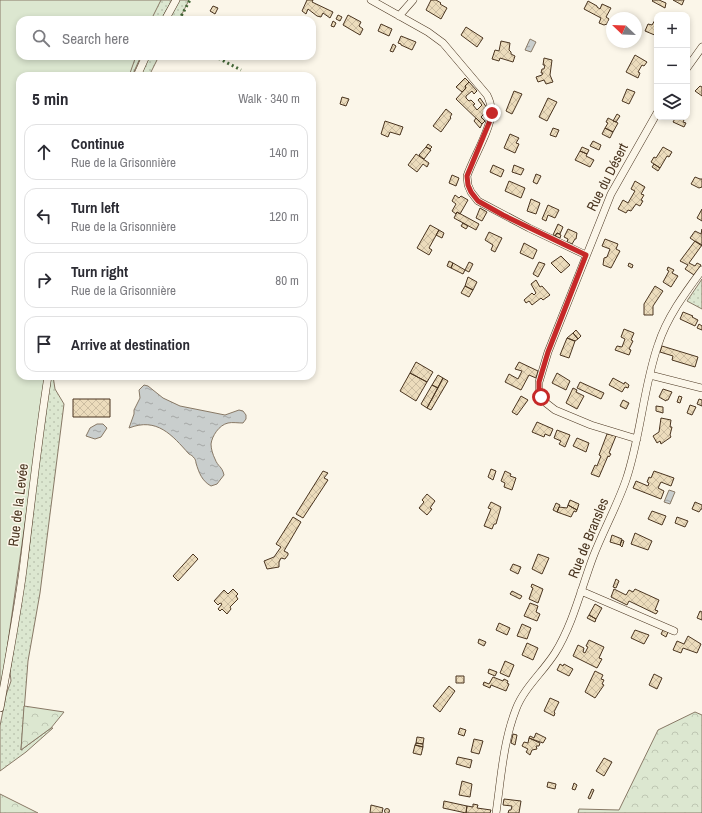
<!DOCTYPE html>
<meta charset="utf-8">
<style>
:root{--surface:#fff;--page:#f7f7f7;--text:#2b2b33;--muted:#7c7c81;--line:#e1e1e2}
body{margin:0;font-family:"Archivo Narrow",sans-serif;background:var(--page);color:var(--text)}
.controls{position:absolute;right:12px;top:12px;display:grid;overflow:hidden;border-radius:8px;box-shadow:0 2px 6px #0003}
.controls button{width:36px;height:36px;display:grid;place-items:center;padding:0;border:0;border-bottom:1px solid var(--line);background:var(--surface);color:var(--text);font:20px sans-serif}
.compass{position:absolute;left:606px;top:12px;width:36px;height:36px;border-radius:50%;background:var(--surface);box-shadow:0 2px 6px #0003;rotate:293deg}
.stop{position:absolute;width:12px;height:12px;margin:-9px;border:3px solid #c62828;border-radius:50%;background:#fff}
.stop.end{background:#c62828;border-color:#fff;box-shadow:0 1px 4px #0008}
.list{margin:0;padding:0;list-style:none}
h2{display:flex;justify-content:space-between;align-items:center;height:52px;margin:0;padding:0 16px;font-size:17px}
h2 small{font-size:13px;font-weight:400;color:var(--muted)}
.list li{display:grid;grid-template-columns:26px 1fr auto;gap:12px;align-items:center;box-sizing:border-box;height:56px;margin:0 8px 8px;padding:0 8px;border:1px solid var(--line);border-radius:12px}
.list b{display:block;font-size:15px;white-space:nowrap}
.list p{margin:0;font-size:13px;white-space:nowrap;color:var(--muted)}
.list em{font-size:13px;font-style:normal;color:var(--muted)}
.icon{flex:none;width:22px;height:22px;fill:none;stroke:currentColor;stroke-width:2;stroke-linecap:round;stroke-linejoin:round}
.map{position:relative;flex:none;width:702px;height:813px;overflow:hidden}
.search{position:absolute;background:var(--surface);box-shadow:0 2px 6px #0003;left:16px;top:16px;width:300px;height:44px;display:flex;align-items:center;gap:10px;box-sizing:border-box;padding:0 14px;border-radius:12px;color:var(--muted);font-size:15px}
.panel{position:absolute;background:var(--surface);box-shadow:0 2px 6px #0003;left:16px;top:72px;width:300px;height:308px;border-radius:12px}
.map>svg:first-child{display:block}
</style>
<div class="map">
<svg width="702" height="813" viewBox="0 0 702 813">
<defs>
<pattern id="grass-dots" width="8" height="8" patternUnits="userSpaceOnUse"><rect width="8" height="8" fill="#dce7d0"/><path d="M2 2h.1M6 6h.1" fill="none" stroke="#bec7b2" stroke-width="1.8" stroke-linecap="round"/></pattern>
<pattern id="forest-crowns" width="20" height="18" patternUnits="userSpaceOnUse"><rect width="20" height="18" fill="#dce7d0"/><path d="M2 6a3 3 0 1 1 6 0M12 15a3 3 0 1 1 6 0" fill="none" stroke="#bec7b2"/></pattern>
<pattern id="water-ripples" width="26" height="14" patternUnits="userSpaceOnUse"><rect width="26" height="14" fill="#c9cecd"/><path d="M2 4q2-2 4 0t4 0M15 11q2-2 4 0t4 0" fill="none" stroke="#a5a8a6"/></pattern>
<pattern id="building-cross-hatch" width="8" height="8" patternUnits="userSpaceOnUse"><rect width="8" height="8" fill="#ecdcbc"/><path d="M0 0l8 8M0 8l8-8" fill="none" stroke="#ccbda1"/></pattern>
</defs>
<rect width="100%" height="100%" fill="#fbf6e9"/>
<path fill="url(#grass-dots)" stroke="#887966" d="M157,0h15l-11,20h-17z
M179,0h10l-10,20h-11z
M115,56h26l-9,20h-24z
M149,56h10l-10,20h-9z
M702,279v30l-15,-8z
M50,376h3l2,13 9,15 -24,189 -12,68 -7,89 30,-22h2l-27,24 -26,19v-45l6,-31 5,-14 -1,-9 19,-123 12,-112z"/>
<path fill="url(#forest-crowns)" stroke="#887966" d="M24,706l40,6 -13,16 -30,22z
M695,712l7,3v98h-124l1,-4 40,1 39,-80z
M0,794l38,19h-38z"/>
<path fill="#dce7d0" stroke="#887966" d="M0,0h161l-10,20h-131v36h116l-7,20h-109v300h26l-42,294 -4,22z"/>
<path fill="url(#water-ripples)" stroke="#887966" d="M530,39l6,3 -5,10 -6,-2z
M144,385l4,1 15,12 17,8 45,9 14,-5 4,1 3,4v4l-3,4c-5,0 -11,-1 -15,0 -9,2 -16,13 -17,21 0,5 2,11 4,15 3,8 7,7 9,16l-7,9 -6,2c-9,-5 -12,-13 -15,-23 0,-1 -1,-5 -2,-5 -1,-2 -3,-3 -5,-4 -17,-19 -32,-37 -60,-26l5,-14v-4l6,-12 -1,-8z
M97,424h6l4,4 -6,9 -6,2 -9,-3 4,-8z
M669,490l6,2 -5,12 -6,-2z"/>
<path fill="url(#building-cross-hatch)" stroke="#4a3520" d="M307,0h6l-1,2 21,10 -3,6 -7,-5 -2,4 -4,-1 -9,-7 -2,5 -4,-3z
M431,0h5l5,3 -1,1 7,4 -6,11 -15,-9z
M653,0h6l7,3 -1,5 -13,-7z
M673,0h11l-2,5z
M588,1l9,5v1l3,2 2,-5 9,4 -5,9 3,2 -2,5 -3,1 -5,-2 2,-5 -17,-9z
M213,6l5,2 -3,6 -5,-3z
M338,15l4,2 -2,4 -4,-2z
M348,15l13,7 -2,4 4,3 -3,6 -17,-10z
M655,20l2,1v15l-12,-5 3,-7 4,1z
M333,21l3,2 -2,4 -3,-1z
M381,24l11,5 -3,7 -11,-5z
M466,27l17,11 -6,9 -16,-12z
M401,36l15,6 -4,8 -11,-5v-1l-3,-1z
M501,41l9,2 -1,7 2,2v2l4,2 -2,6 -13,-4 -1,3 -7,-2 3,-9 4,1z
M393,44l3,2 -3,6 -3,-1z
M635,55l12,7 -3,4 -2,-1 -4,7 2,1 -2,5 -12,-6z
M544,58l8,2 -2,15 3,7 -7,2 -2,-4 -6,2 -2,-5 6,-2 1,-2h-2l1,-4h2l1,-4h-2z
M465,78l4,4 -4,4 1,2 -4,4 -6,-5z
M469,82l8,9 -3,3 -2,-3 -6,5v2l3,3 2,-1 4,4 -2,1 4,5 5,-5 -4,-5 2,-2 7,10 -3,3 1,2 -4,4 4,4 -3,3 -26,-25 10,-11 -1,-2z
M700,86l2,1v9l-7,-5z
M627,89l8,3 -6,12 -7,-3z
M514,91l8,3 -10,20 -6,-3z
M342,97l7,2 -3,7 -6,-2z
M548,98l9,4 -10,19 -8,-4z
M446,109l6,5 -2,3 1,1 -10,14 -8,-6z
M617,114l3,2 -4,6 -3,-1z
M676,117l8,3 -1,2 3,1 -2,4 -11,-5z
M476,118l6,6 -2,4 -6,-7z
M608,118l10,5 -5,9 -8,-4 3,-5 -2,-1z
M385,121l18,6 -3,8 -10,-3 -2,5 -7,-3z
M553,128l6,2 -3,7 -6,-2z
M605,128l8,4 -3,6 -8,-4z
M510,134l9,4 -3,5 3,1 -4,9 -11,-5z
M593,141l8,4 -2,5 -9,-4z
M428,144l4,3 -2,2 -4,-2z
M426,147l5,3 -7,9 -5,-4z
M582,147l7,3 -2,4 -7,-3z
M663,147l9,5 -3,5 -2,-1 -7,12 -9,-6 3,-5 2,1z
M580,151l7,3 -1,2 8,4 -4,7 -15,-7z
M416,154l13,9 -2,4 -4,-3 -6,8 -9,-7z
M654,164l6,4 -2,3 -6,-4z
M493,165l11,5 -3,7 -11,-5z
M514,165l10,4 -3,6 -9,-3z
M536,174l5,2 -4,8 -4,-2z
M452,175l7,3 -3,8 -7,-3z
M695,177l5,2h2v8l-3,1 -8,-4z
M509,181l16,7 -4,10 -16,-7z
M635,181l10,6 -4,7 3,1 -3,5 2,1 -3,5 -4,-2 -5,7 -3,-1 -2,3 -8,-4 5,-9 5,3 7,-12 -4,-2z
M455,195l4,3 2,-2 7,4 -8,14 -3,-2 -1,2 -4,-3 4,-7 -4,-3z
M531,199l9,4 -4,11 -9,-3z
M548,205l11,5 -4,8 -7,-3 -2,6 -4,-2z
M480,208l7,4 -5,9 -6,-3z
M702,209v12l-5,-3z
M457,212l22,12 -3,6 -22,-12z
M463,223l5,3 -2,3 -5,-3z
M558,224l5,3 -3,7 -3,-1 -2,3 -2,-1z
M430,225l9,5 -10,18 3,2 -3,5 -12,-7z
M568,229l9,4 -1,6h-1l-3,5 -5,-2 1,-3 -4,-2z
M702,229v17l-12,-8 5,-7 6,3z
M439,230l5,3 -2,5 -6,-3z
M489,232l13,6 -7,14 -4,-2 2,-5 -8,-5z
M557,233l4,2 -1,3 -5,-2z
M605,239l13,5 -2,5 4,2 -9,17 -8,-3 1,-7 3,-1 3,-8 -8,-3z
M695,241l7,4 -13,18 6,3 2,-3 4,2 -7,10 -9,-6 3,-4 -8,-4z
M524,243l13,7 -4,9 -13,-6z
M561,256l9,9 -9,8 -10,-10z
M449,261l4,2 -2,5 -4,-2z
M469,262l4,2 -4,8 -4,-2z
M539,262l6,2 -7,13 -5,-3z
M453,263l12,7 -2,4 -12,-6z
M629,263l4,2 -1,3 -4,-2z
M668,267l6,3 -2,3 6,3 -7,11 -8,-5 6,-11 -2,-1z
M468,277l9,5 -4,8 -8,-4z
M536,280l4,7 2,-1 8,9 -7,5 -2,-2 -9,7 -3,-4 -3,2 -2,-3 8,-7 2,2 2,-2 -5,-9z
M465,286l8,4 -4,7 -8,-4z
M655,286l8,5 -10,15v9h-9v-11z
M683,312l10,4 -1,1 6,3 -3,6 -15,-7z
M699,324l3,2v4l-5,-2z
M624,329l10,4 -3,7 2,1 -4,8 2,1 -2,5 -14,-5 2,-4 5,1 3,-8 -4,-2z
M576,330l5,6 -3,3 -5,-6z
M573,333l5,6 -3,2 -8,-3z
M567,338l8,3 -6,17 -9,-3z
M662,346l36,11 -3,10 -23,-7 1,-4 -13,-4z
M416,362l17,10 -6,10 -17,-9z
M519,362l19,9 -2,7 -7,-3 -8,15 -16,-8 4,-8 9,5 4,-8 -7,-2z
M410,373l17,9 -11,19 -16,-10z
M557,373l13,8 -4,9 -14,-7z
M438,375l5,3 -5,10 -6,-3z
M443,378l5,3 -17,29 -4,-2z
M613,378l11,6 1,-2 4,3 -1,3 -3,-1 -3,5 -13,-7z
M580,382l24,11 -3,6 -24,-11z
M432,385l6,3 -11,20 -6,-4z
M573,388l4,2 -1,2 8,4 -7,13 -11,-6z
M663,389l9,3 -4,8h-2v1l-7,-4z
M521,396l7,4 -11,15 -5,-3z
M679,396l3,1 -2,6 -3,-1z
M73,399h37v18h-37z
M699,399l3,1v6l-5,-2z
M623,400l6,3 -3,6 -6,-3z
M690,405l6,2 -4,8 -5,-2z
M656,406l7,1v6l-7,-2z
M661,418l10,2 -1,7h2l-2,8 1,2 -10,7 -1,-3 -3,2 -4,-7 6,-4z
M537,422l16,7 -3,7 -5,-2 -1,3 -12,-5z
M557,430l13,5 -5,12 -6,-3 2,-3 -7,-3z
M607,434l9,2 -7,17 2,1 -2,3 -1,-1 -9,21 -8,-3 4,-9 2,1 4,-10 -2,-1z
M577,438l12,5 -3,9 -13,-6z
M491,469l5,2 -3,9 -5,-3z
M323,471l5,2 -4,5 4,2 -25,38 -7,-4z
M505,471l6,3 -1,2 6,2 -4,12 -8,-3 1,-4 -4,-2z
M654,471l20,7 -3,8 -10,-4 -3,6 6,3 -3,8 -28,-11 3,-7 12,5 1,-3 -2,-1 2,-5 2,1z
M427,494l8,7 -5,7 2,1 -5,6 -8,-7 5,-6 -2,-2z
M570,500l9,4 -2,6 -9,-5z
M491,502l10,5 -5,17h-2l-2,5 -8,-3 7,-17 -3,-1z
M695,502l7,3v4h-1l-2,3 -7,-3z
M556,503l4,2 -3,7 -4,-2z
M568,505l9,5 -1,2 -2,-1 -3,6 -14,-5 2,-5 8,1z
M652,511l14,5 -4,9 -14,-6z
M293,517l8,5 -17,29 4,2v2l-3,4 -4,-1 -2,4v5l-12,2 -3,-8 10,-4 7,-10 -5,-3z
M677,517l11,4 -3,6 -10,-4z
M635,533l17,8 -4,9 -17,-6z
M612,535l10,4 -2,6 -10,-3z
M622,540l2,1 -2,6 -2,-2z
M193,554l5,5 -20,22 -5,-5z
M538,554l11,4 -7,16 -10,-5z
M513,564l8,3 -3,7 -8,-4z
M616,579l3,2 -3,7 -3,-1z
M532,584l11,5 -5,14 -9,-4 4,-11 -2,-1z
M233,589l5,5 -2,2 2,3 -8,8 1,2 -4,5 -5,-5 -2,2 -2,-2 4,-5 -2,-1 -2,2 -4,-4 10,-11 4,4z
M614,589l12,6 3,-5 4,2 2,-3 24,11 -4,10 3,1 -2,3 -27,-13 -2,4 -16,-8z
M512,591l10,5 -2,3 -10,-5z
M530,603l8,3 -2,6 4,2 -3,7 -13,-5z
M595,604l7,4 -6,11 -7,-4z
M700,611l2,1v8l-5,-2z
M589,615l7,4 -1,3 -8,-4z
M499,623l11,5 -3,7 -11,-5z
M522,624l9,4 -4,11 -10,-3z
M635,630l14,5 -5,9 -13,-6z
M663,630l5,2 -2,5 -5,-3z
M688,636l13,8 -4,9 -14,-5 -2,5 -8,-3 4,-9 7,3z
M479,639l7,3 -2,4 -6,-3z
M589,640l15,7 -5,11 3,1 -5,9 -24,-12 5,-11 6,3 -1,4 2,1 3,-6 -2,-1z
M527,643l11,5 -5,12 -11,-5z
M505,661l9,4 -5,12 -9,-4z
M560,664l3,2 1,-2 9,5 -4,7 -12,-6z
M489,669l8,3 -2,4 -7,-3z
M595,671l8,4 -2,4 3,1 -2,4 2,1 -9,13 -10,-6z
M654,674l8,4 -5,11 -8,-4z
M456,676h8v7h-8z
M493,677l10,4 1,-2 4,2 -1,2 2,1 -3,7 -15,-6 -1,3 -7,-3 1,-3 5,2z
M449,686l6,5 -15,21 -7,-6z
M550,698l9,4 -5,10 1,1 -1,3 -10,-5z
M460,728l6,2 -2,6 -6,-2z
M536,733l10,5 -3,5 -14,-5 1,-2 4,2z
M513,734l4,1 -2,10 -4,-2z
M417,737l7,1 -1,6 -7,-1z
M529,738l11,5 -1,3h-3l1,3 -5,1 -2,5 -4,-3 2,-3 -6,-3 2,-4 4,1z
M474,739l9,2 -4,13 -8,-2z
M416,743l7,1v3l-8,-2z
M415,745l8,2 -2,8 -8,-2z
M458,757l14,3 -2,8 -14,-4z
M604,758l8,4 -8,14 -8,-5z
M462,781l10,3 -2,13 -11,-2z
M548,782l8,2 -1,5 -8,-2z
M574,783l3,2 -2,5 -3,-1z
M592,789l2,1 -4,9 -2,-1z
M504,799l17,2 -2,12h-11l1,-3h2l1,-4 -9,-1z
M444,801l23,5 -1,7 -23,-5z
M473,804l5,1 -1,3 14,2 -1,3h-24l1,-7 6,1z
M371,805l12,3 -1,5h-12z
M384.5 811a2.5 2.5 0 1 1 5 0a2.5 2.5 0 1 1-5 0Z"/>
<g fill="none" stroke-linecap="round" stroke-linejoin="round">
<defs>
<path id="street" d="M371,0l57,32 15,11 44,52c3,6 5,12 4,19 -1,17 -18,44 -24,62l1,9 3,7 7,9 51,27 57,27
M399,16l14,-16
M165,20l11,-20
M687,68l15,-21
M137,76l9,-20
M650,375l52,13
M637,439l-46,-14 -36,-15 -9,-7 -5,-6 -2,-7v-8l9,-30 63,-158 46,-81
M581,591l93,40
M0,708c8,-46 17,-92 23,-138 8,-65 15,-130 25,-194
M496,813c5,-34 7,-71 20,-104 8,-21 27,-37 39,-56 18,-29 26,-64 38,-96 10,-26 24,-51 33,-77 15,-44 17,-92 32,-135 9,-28 27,-52 44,-75"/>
</defs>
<use href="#street" stroke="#4a3520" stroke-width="8"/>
<use href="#street" stroke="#fbf6e9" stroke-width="7"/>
<path stroke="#436837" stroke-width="3" stroke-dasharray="2 3" stroke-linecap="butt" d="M179,20l11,-20
M214,56l27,14"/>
</g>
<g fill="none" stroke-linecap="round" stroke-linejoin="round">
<path stroke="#c62828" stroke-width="5" d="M492,113l-3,10 -22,53 1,9 3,7 7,9 25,14 83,40 -38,97 -9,30v8l2,7"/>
</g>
<g text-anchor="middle" stroke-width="3" stroke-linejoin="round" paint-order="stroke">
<g font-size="14" fill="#4a3520" stroke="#fbf6e9">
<text transform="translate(607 177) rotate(-63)" y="5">Rue du Désert</text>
<text transform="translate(18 505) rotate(-83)" y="5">Rue de la Levée</text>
<text transform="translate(588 538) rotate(-68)" y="5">Rue de Bransles</text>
</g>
</g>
</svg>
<div class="controls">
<button>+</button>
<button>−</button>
<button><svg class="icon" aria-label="layers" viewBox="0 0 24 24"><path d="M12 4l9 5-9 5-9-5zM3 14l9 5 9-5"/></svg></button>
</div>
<svg class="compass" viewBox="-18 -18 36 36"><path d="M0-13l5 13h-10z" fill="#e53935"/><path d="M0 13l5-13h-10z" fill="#7c7c81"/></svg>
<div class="stop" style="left:541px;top:397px"></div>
<div class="stop end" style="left:492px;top:113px"></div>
<div class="search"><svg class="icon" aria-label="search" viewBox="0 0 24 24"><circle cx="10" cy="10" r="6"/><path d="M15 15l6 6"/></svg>Search here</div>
<section class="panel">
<h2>5 min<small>Walk · 340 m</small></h2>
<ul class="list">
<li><svg class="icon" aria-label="ahead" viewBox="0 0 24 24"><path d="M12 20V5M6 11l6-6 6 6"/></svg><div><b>Continue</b><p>Rue de la Grisonnière</p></div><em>140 m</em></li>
<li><svg class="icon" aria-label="left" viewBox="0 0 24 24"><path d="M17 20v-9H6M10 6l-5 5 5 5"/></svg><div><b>Turn left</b><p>Rue de la Grisonnière</p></div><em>120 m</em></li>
<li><svg class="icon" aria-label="right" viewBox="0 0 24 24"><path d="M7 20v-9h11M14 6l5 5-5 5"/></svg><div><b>Turn right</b><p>Rue de la Grisonnière</p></div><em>80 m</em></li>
<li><svg class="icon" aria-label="arrive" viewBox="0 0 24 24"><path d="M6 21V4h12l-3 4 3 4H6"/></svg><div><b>Arrive at destination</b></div></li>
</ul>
</section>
</div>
